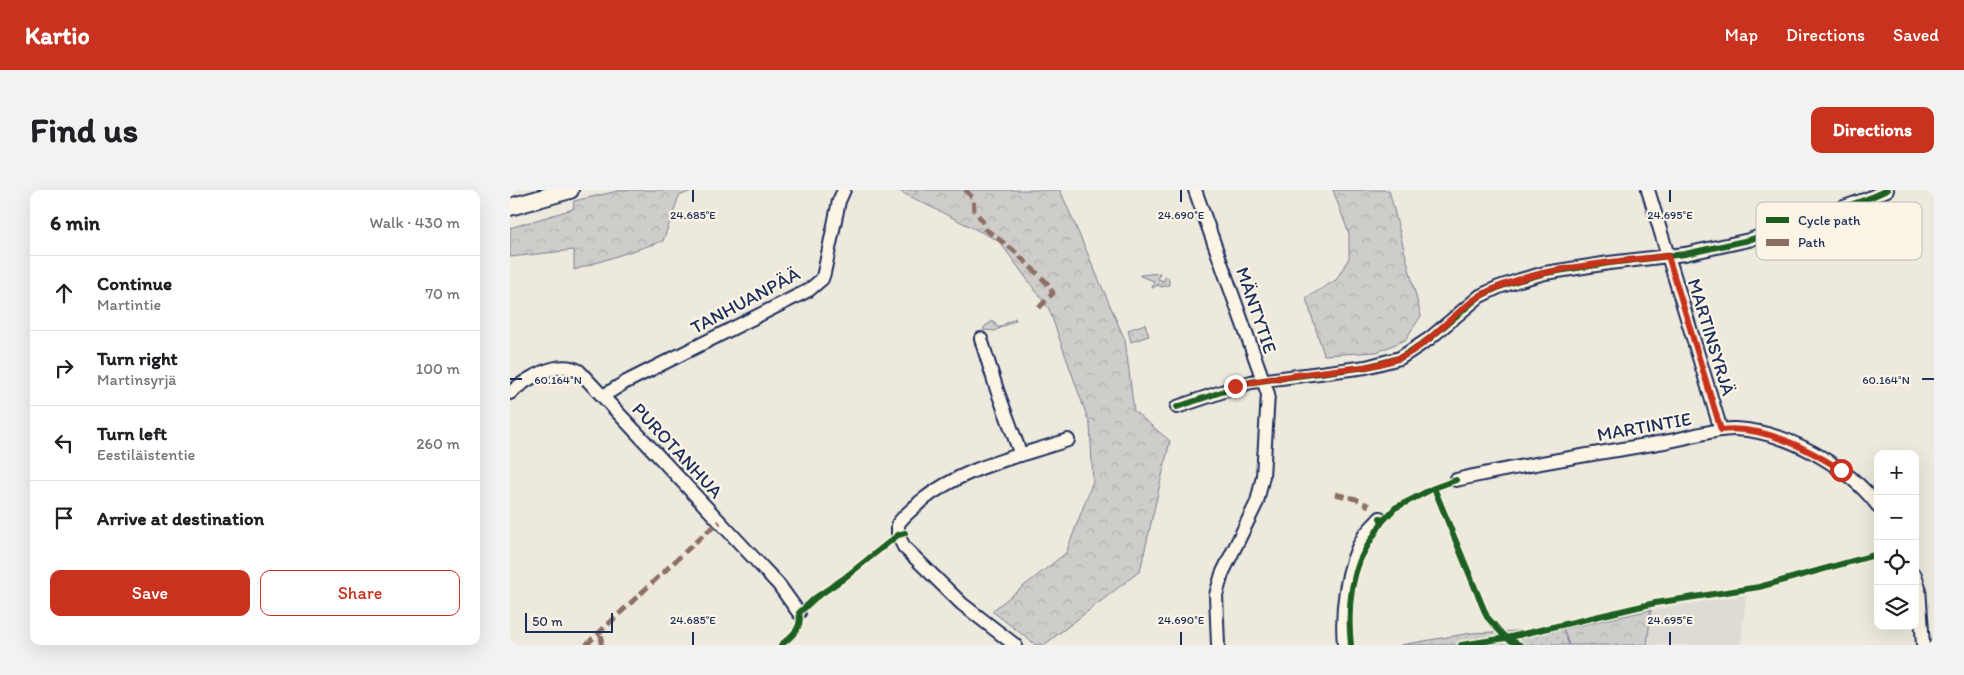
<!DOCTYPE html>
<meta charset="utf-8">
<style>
:root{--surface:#fff;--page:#f2f2f2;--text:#202124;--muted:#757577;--line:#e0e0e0;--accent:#c8321e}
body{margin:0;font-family:Itim,sans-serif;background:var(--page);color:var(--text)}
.controls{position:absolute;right:15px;bottom:15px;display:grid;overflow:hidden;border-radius:10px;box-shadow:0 5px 20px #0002}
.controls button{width:45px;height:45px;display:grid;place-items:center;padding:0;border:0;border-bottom:1px solid var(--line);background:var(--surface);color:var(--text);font:25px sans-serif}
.scale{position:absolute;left:15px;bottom:12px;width:88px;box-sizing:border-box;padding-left:5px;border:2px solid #1b2f5e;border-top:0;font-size:14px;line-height:18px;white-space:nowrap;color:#1b2f5e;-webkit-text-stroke:4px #fcf5e5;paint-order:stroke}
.stop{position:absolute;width:15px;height:15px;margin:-11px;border:4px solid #c8321e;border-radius:50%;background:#fff}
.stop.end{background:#c8321e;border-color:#fff;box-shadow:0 1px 5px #0008}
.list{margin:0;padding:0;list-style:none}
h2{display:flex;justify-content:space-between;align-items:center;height:65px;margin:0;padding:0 20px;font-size:21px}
h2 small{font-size:16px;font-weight:400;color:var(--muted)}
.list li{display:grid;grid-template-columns:32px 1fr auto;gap:15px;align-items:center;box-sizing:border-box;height:75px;padding:0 20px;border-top:1px solid var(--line)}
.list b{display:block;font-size:19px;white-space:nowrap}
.list p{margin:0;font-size:16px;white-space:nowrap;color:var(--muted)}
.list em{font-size:16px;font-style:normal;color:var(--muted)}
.actions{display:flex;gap:10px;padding:15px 20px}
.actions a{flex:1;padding:11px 0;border:1px solid var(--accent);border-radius:10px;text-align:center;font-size:18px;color:var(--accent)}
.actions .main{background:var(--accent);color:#fff}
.icon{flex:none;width:28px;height:28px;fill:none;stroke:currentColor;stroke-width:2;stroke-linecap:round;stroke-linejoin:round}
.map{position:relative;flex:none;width:1424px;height:455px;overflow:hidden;border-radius:10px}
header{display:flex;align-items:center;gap:30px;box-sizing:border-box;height:70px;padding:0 25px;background:var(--accent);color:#fff}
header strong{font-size:24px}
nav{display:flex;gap:28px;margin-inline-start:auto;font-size:18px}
.intro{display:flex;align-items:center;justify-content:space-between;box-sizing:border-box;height:120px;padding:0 30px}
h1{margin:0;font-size:35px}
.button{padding:12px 22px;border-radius:10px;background:var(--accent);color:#fff;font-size:18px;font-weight:700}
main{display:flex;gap:30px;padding:0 30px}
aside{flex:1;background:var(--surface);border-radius:10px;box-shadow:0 5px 20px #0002}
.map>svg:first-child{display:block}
</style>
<header>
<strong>Kartio</strong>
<nav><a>Map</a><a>Directions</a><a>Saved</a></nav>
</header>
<div class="intro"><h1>Find us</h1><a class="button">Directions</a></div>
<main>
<aside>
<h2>6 min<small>Walk · 430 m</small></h2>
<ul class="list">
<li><svg class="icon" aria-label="ahead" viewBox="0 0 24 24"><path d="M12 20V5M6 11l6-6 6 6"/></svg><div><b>Continue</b><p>Martintie</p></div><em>70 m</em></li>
<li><svg class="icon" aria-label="right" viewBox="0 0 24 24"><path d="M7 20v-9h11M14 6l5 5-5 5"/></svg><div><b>Turn right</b><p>Martinsyrjä</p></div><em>100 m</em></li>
<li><svg class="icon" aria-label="left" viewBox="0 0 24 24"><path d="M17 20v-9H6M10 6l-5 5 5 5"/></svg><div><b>Turn left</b><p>Eestiläistentie</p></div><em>260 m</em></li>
<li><svg class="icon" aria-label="arrive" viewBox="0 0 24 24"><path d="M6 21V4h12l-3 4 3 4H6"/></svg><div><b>Arrive at destination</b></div></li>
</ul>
<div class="actions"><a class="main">Save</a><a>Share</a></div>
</aside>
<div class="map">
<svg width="1424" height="455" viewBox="0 0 1424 455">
<defs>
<pattern id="grass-tufts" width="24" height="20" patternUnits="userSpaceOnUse" patternTransform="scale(1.25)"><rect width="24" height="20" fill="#cfcdca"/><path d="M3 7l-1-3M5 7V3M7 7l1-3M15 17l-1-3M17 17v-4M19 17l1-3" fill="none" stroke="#b1b0b0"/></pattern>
<pattern id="forest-crowns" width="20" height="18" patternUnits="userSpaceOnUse" patternTransform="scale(1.25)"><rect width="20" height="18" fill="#cfcdca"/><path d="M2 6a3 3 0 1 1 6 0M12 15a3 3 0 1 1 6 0" fill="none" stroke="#b1b0b0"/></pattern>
<pattern id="park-dots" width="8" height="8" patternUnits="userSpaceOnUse" patternTransform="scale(1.25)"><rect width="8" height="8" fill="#cfcdca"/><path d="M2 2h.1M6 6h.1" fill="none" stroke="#b1b0b0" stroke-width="1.8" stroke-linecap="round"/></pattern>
</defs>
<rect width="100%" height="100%" fill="#eee9dd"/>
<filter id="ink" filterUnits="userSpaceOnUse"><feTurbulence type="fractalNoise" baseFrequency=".02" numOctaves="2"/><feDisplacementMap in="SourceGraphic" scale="10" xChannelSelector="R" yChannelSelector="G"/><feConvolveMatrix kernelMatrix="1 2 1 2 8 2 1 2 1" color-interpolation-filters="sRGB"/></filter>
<g filter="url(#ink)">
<path fill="#dedbd4" d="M1236,405l-5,50h-94l4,-35z"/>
<path fill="url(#grass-tufts)" stroke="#757e94" d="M650,83l-2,6 6,2 1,-4h3l1,3v5l-8,2 -3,-2 -6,3 2,-7 -14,-5v-1z
M505,128l1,2 -21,11 -12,-1 2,-4 8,-5 5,7z"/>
<path fill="url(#forest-crowns)" stroke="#757e94" d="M112,0h72l-15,6 -16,45 -89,29v-20l-64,7v-29l63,-19 1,-8z
M387,0h163l65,150 9,71 36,30 -30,130 -96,74h-8l-44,-34 74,-58 27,-72 -3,-56 -41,-116 -50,-68z
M823,0h56l32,126 -16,24 -28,12 -53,3 -18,-57 30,-18 13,-22v-24z
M1141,420l-4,35h-78l-6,-16z"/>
<path fill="url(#park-dots)" stroke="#757e94" d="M635,134l4,12 -18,6 -3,-12z
M1053,439l6,16h-168l70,-12z"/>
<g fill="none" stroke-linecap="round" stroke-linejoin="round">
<defs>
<path id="minor" d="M685,0l73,204 -5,82 -6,26 -35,72 -6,21 2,50
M1138,0l73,240
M471,149l16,51 24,65
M0,203c16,-14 48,-34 69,-22l200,214 20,28
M93,206l21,-13 185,-93 13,-11 2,-6 15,-72 5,-11
M667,217l74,-25 115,-15 34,-9 29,-19 51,-43 19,-9 21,-7 25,-7 64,-10 76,-9 64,-14 118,-41 20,-9
M946,290c69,-16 139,-26 208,-38 21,-3 51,-14 71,-13 51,2 113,37 143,77
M1405,385l4,13 4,57
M505,455l-53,-41 -58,-57 -6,-12v-11c6,-9 15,-15 22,-22 43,-35 97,-45 148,-62
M834,455c-3,-34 2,-79 20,-109 4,-6 11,-12 16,-18"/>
<path id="tertiary" d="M0,17l60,-17"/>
</defs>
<use href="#minor" stroke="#1b2f5e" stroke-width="16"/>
<use href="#tertiary" stroke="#1b2f5e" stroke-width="20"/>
<use href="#minor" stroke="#fcf5e5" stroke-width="12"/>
<use href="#tertiary" stroke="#fcf5e5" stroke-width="16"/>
<path stroke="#8d6e63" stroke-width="5" stroke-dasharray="10 5" stroke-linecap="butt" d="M455,0l8,8 1,12 8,10 3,9 28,21 34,33 6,10 -17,18
M825,304l21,5 13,7
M76,455l117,-110 17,-13
M91,455l1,-15"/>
<defs>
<path id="cycleway" d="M667,217l74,-25 115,-15 34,-9 29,-19 51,-43 19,-9 21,-7 25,-7 64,-10 76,-9 64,-14 118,-41 20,-9
M924,298l53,129 19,21 14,7
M872,332l13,-14 39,-20 22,-8
M271,455c11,-9 22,-17 18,-32l16,-15 28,-19 55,-44 7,-2
M841,455c-3,-29 -2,-58 9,-85 6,-13 15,-26 22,-38l-2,-4
M951,455l45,-7 149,-35 104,-16 119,-33"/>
</defs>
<use href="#cycleway" stroke="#fcf5e5" stroke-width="9"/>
<use href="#cycleway" stroke="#1b5e20" stroke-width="6"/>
</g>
</g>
<g fill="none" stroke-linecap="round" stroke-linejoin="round" filter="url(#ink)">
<path stroke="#c8321e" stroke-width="6" d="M725,196c33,-8 68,-12 101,-16 21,-2 43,-4 63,-12 32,-13 52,-45 81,-62 47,-28 133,-34 188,-40l53,174c42,-5 86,18 120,40"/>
</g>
<path fill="none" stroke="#1b2f5e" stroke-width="2" d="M183,0v12M671,0v12M1160,0v12M0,189h12M1412,189h12M183,442v13M671,442v13M1160,442v13"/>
<g text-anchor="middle" stroke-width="4.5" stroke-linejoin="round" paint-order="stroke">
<g font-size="19" fill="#1b2f5e" stroke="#fcf5e5">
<text transform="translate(235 110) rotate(-28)" y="7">TANHUANPÄÄ</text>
<text transform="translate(747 120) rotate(71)" y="7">MÄNTYTIE</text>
<text transform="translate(1202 147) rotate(73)" y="7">MARTINSYRJÄ</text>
<text transform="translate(1134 236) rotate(-10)" y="7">MARTINTIE</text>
<text transform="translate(168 260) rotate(47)" y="7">PUROTANHUA</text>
</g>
</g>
<rect x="1246" y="12" width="166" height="58" rx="8" fill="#fcf5e5" stroke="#b8babc" stroke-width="1"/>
<rect x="1256" y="27" width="23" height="6" fill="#1b5e20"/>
<rect x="1256" y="49" width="23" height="7" fill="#8d6e63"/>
<g font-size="14" fill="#1b2f5e">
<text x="1288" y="35">Cycle path</text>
<text x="1288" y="57">Path</text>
</g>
<g font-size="12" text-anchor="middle" fill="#1b2f5e" stroke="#fcf5e5" stroke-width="4.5" stroke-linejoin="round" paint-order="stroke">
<text x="183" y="29">24.685°E</text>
<text x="671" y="29">24.690°E</text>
<text x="1160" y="29">24.695°E</text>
<text x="48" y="194">60.164°N</text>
<text x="1376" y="194">60.164°N</text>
<text x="183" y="434">24.685°E</text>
<text x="671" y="434">24.690°E</text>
<text x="1160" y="434">24.695°E</text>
</g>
</svg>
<div class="controls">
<button>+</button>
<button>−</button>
<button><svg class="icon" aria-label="locate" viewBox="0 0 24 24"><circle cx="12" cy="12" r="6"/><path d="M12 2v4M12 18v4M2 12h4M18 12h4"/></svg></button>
<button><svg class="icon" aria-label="layers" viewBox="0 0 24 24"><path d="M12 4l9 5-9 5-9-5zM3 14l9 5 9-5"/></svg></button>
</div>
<div class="scale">50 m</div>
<div class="stop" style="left:1331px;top:280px"></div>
<div class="stop end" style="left:725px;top:196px"></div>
</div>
</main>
